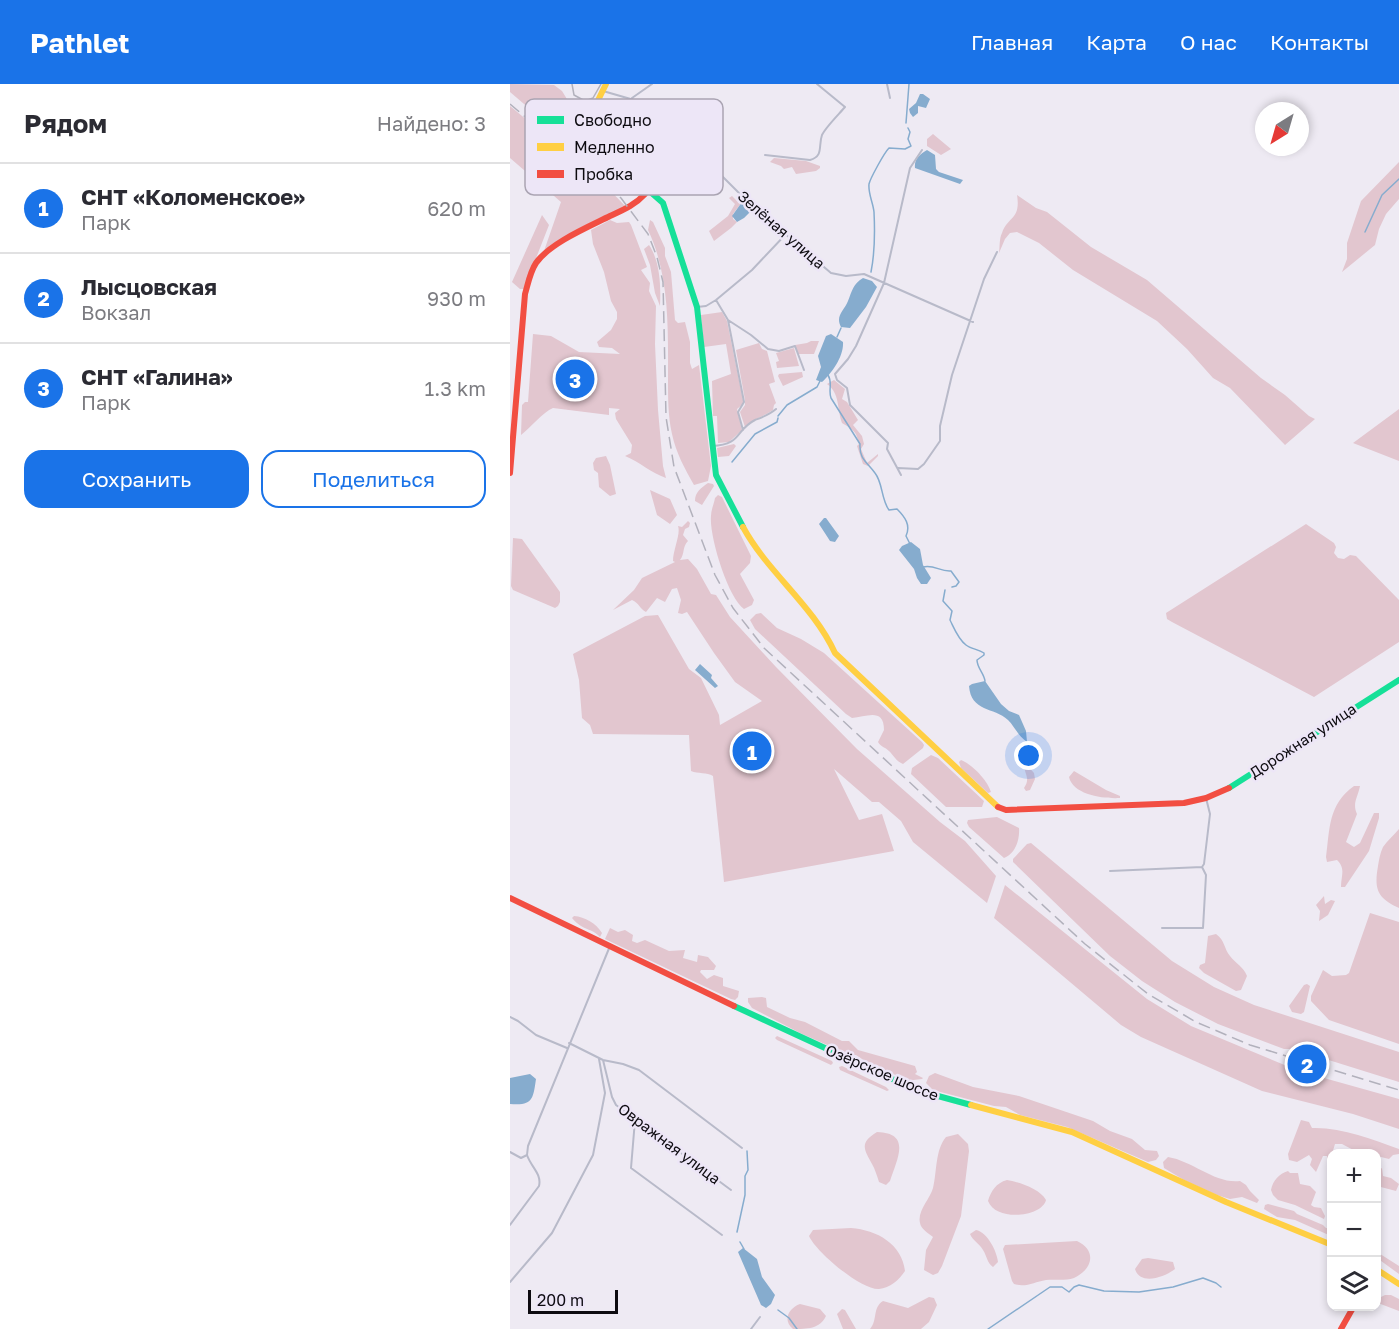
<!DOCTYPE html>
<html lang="ru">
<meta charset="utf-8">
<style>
:root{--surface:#fff;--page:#f2f2f3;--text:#2b2b33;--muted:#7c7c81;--line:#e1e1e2;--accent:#1a73e8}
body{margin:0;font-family:"Golos Text",sans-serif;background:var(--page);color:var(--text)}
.controls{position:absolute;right:18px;bottom:18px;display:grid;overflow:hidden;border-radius:12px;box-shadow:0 3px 9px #0003}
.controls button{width:54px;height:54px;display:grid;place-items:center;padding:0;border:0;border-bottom:2px solid var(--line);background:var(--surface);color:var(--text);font:30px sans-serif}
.compass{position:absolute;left:745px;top:18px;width:54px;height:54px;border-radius:50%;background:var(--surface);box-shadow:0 3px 9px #0003;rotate:217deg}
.scale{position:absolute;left:18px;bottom:15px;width:90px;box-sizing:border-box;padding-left:6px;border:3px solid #0d0b10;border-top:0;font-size:16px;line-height:21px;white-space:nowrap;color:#0d0b10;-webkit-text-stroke:4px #ede6f7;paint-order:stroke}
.you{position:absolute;left:519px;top:672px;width:21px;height:21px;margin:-15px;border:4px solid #fff;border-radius:50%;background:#1a73e8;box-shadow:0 0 0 9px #1a73e833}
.badge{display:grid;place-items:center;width:39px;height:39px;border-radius:50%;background:var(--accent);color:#fff;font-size:20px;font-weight:700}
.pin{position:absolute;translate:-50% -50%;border:3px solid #fff;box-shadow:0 2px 6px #0006}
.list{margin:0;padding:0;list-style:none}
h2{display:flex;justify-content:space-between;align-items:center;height:78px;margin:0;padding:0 24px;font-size:26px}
h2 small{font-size:20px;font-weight:400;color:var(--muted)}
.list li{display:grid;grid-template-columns:39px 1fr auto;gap:18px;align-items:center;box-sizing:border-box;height:90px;padding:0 24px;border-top:2px solid var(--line)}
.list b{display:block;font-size:22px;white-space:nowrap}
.list p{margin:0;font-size:20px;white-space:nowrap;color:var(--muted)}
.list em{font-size:20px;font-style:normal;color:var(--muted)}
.actions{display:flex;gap:12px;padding:18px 24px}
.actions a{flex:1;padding:14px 0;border:2px solid var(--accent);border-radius:18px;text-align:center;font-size:21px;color:var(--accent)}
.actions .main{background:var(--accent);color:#fff}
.icon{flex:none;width:33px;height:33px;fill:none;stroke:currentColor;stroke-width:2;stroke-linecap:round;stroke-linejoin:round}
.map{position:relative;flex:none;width:889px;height:1245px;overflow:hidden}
header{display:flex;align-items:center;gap:36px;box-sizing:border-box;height:84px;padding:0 30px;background:var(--accent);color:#fff}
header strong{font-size:28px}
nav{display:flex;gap:33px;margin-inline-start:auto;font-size:21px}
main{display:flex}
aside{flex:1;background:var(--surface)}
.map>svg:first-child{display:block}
</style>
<header>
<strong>Pathlet</strong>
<nav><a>Главная</a><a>Карта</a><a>О нас</a><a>Контакты</a></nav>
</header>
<main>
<aside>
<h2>Рядом<small>Найдено: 3</small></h2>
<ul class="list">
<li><span class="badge">1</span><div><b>СНТ «Коломенское»</b><p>Парк</p></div><em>620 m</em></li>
<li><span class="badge">2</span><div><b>Лысцовская</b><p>Вокзал</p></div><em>930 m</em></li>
<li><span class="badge">3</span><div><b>СНТ «Галина»</b><p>Парк</p></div><em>1.3 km</em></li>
</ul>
<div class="actions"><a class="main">Сохранить</a><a>Поделиться</a></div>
</aside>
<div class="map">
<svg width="889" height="1245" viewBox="0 0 889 1245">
<rect width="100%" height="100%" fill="#eeeaf3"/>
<path fill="#e2c6cf" d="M0,0l44,1 8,6 8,13 15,6 9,17 42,48 3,6 -11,4 -21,-10 -97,-83z
M0,22l94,78 22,23 -36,17 -44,28 -2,-1 17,-49 -51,-44z
M423,50l18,15 -10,6 -14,-9v-7z
M264,74l32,3 14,5v2l-4,3 -20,3 -4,-7 -8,2 -3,-3 -11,-4z
M889,78v37l-13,15 -7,15 -4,16 -33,27 5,-13v-16l14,-42z
M507,111l19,13 11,4 44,35 56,33 114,98 24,17 24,21 6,3 -30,26 -55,-57 -17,-10 -26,-29 -30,-28 -84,-51 -34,-27 -22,-11 -7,1 -5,6 -6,14c1,-6 0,-14 3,-20 6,-17 19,-13 15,-38z
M222,112l5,5 2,-4 12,6v3l-9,-4 -9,12v5l4,3 -6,6 -17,13 -5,-10 19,-15 7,-12 -6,-6z
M32,131l7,10 -25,64h-4l-8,-7z
M100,136l7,3 12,-1 2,3 16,42 -6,3 9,13 -1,8 7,15 -1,38 3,66 5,56 3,12c-15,-5 -26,-16 -41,-22l6,-3 1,-8 -16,-26 -1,-6 5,-4 -11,-1v7l-56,-7c-10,4 -23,20 -32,27l1,-30 3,-3h3l5,-68 18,2 28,16 41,2 -8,-6 -13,-1 -2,-5 14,-12 6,-11v-7l-6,-11 -7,-29 -11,-28 -2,-14z
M140,136l3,2 12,26v8l6,16 4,48 3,3 7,-1 5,20v21l2,6 7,-4 12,101 -3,15 -14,4c-9,-16 -18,-32 -22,-51 -4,-18 -4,-36 -4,-55 0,-49 2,-103 -20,-149z
M139,161c11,16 12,41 11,61l-5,-13 -5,-28 -6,-16z
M212,228l5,9 16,79v4l-6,5 5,21 -13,12 -11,1 -1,-27h-4l-1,-35 19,-7 -5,-30 -22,3 -3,-32z
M301,257h8l-5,13h-16l-3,-9 12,-2z
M249,259l3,6 5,2 8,31 -6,2 7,19 -2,2 -1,5c-10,7 -19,8 -28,17l-5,-15 5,-7v-5l-9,-50z
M284,264l5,18 -22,2 -1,-6 3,-1 -3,-8z
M292,288l1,5 -20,9 -5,-10 1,-2z
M324,296l11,9 -3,10 5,3 11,18 -5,5 9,11 2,8 -3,5 6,14 11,-9v2l-10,10 -5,-2 -6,-18 2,-2c-3,-14 -6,-14 -17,-21 -5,-14 -2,-30 -15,-39z
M889,325v52l-46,-18 42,-31z
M224,360l2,2 -7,10 -11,1 -1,-9z
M96,372l4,9 6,29 -6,2 -11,-9 -1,-14 -4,-3 -1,-7 3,-5z
M198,399l5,1 1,2 -12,19 -7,-4c0,-9 6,-13 13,-18z
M140,406l20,9 7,16 -7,9 -13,-9z
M208,411l4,2 29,59 -1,7 -10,11 14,26 -2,5 -8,4c-16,-11 -35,-73 -33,-93 0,-6 3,-12 4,-18z
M178,437l2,2 -1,4 -4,2 -2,6 5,6c-6,6 -3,13 -8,19l8,-1 9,10 14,25 5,1 14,22 46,50 81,82 83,73 25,19 31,35 -9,27 -74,-61 -12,-21 -22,-19h-7l-38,-33 25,51 23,-6 12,37 -170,31 -11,-106c-6,-4 -15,-2 -22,-5l-2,-36 -96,-1 -3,-9 -8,-7 -3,-38 -6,-26 72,-38 13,-1 31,54 12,9 18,37 1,10 42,-24 -27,-19 -21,-29 -27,-41 -5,2 -4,-1 3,-13 -4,-12 -5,1 -7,13 -8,-4 -11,14c-6,-3 -7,-9 -14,-12l-19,10 21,-20 8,-12 33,-16 -2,-1c0,-11 8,-27 5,-35l4,1z
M796,440l28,19 2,4 -2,6 4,5 6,1 6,-4 6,1 43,44v42l-85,55 -142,-75 -5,-3 -1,-6z
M3,454l9,1 38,53v10l-2,4 -3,2 -42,-18 -2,-4z
M251,529l16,15 24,11 23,14 98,89 2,3 -1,3 -20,16c-7,-3 -9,-8 -14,-13 -4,-4 -8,-4 -11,-9l6,-12c0,-23 -18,-13 -32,-12l-6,-4 -91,-85 -5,-9 6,-6z
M421,671l7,3 46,43 -2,6h-36l-35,-33 1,-6z
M451,676c11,4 27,21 30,32l-3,1 -27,-25 -2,-6z
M514,680h2l8,9 1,6 -5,11 -4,1 -2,-3c7,-10 0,-14 0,-24z
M564,687l32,19 14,6v2c-16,1 -47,-3 -51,-21z
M844,702h6c-2,11 -8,17 -3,28l-11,28 8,5 6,-4 14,-30h5v5l-10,33 -24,36h-4c0,-12 5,-18 -4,-27l-10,2 -1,-5c4,-29 2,-52 28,-71z
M487,733l22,11c1,12 -4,26 -15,30l-35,-31 -2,-4 1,-3z
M889,745v79c-22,-10 -25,-19 -21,-42 1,-6 2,-13 5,-19 4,-6 11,-12 16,-18z
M521,759l141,118 42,26 40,18 145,47v30l-80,-25 -18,-8h-17l-66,-25 -43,-22 -33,-21 -32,-25 -97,-94v-3l14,-15z
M495,801l142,114 44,27 108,45 100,28v30l-46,-15 -91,-23 -121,-54 -20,-12 -127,-107z
M814,812l1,8 6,-4 4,1 -7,14 -9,6 1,-10 -4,-6z
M860,829l29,9v122l-70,-24 -18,-19v-5l12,-26 9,6 14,-1 3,-2z
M64,832c11,1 22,7 28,17l-2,4c-9,-10 -16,-5 -28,-19z
M100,844l8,4 7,-2 8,5 -1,6 5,2 8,-3 24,11 16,-1 -2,8 14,4 1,-7 10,2 8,9 -2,4h-13l-1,2 7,7 7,-4 9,3v8l16,5 -1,6 -3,3 -4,-1 -126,-60z
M706,850c9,6 8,15 14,22 6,8 13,10 17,20l-6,14 -5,1 -32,-18 -5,-5 1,-3 5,-2 3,-27z
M797,900l3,2 -6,26 -3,2 -9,-2 -3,-6 15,-21z
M252,913l4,1 1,9 23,11 15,4 37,19h7l9,9 57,16 2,6 -2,2 8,4 -1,1 -17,2 -9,-6 -19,-6 -21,-14h-6l-50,-22 -48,-25 -4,-6v-4z
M267,952l55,25 1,2 -2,2 -54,-25 -2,-2z
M332,982l44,21 3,3 -2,1 -47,-21 -1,-3z
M425,989l38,14 46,9 74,25 17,10 22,8 13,11 12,1 2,5 -3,4 -8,2 -81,-35 -47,-12 -14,-8 -12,-1 -61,-16 -7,-7 3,-7z
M791,1036l8,2 3,6c29,-1 60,11 87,21v5l-6,1 -4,4 -12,-3 -1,-2 -17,-1 -17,-9h-7l-3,10 -1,10 -3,-2 -1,-6h-4l-7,16 -6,-7 2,-6 -3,-4 -12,7 -8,-2 -1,-6z
M367,1048c35,1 20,27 13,49l-4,4 -7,-3c-2,-6 -4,-13 -7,-18 -8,-15 -13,-21 5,-32z
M448,1050l10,10 1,7 -8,65 -19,50 -4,7 -5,2 -9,-5 2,-20 7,-13c-5,-4 -12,-8 -13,-14 -3,-12 10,-24 13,-35 4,-16 2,-38 13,-51z
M658,1073c25,4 47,27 72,24l6,4 4,6 9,9 -2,3 -15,-6 -12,2 -13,-4 -33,-15 -20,-12 -1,-6z
M872,1084l1,8 8,2 8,6 -3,7 -19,-5v-15z
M778,1087l2,2h8l2,11 10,2 6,6 -5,13 3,2 7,1 4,8 -1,3 -29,-14 -17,-5 -5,-5 -2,-5c2,-10 8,-16 17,-19z
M497,1096c12,2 33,9 39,20 -4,17 -50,22 -58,1 3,-10 8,-18 19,-21z
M758,1120l26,7 3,3 26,11 3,3 5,1v7l-36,-16 -18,-3 -13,-8 1,-4z
M341,1144c26,2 51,16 54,43 -6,9 -15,17 -26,18 -18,1 -63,-37 -70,-53l4,-6z
M466,1146c11,2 21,21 22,32l-5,5c-6,-4 -6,-11 -10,-17 -4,-7 -10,-9 -13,-16z
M567,1157c20,9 16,28 -3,37 -9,3 -19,1 -28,2 -12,2 -20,8 -32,4l-2,-3 -9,-32 2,-4z
M867,1168l22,14v8l-22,-16z
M638,1174l25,4 2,7c-10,8 -35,17 -40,0l7,-10z
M875,1211h6l8,4v12l-21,-8 -1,-4z
M419,1213l5,1 3,7 -8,17 -8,7h-51c8,-9 2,-21 13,-28l25,7z
M290,1220l20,5 6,7c-6,13 -19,13 -33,13 -11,-9 -4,-21 7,-25z
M332,1225l3,1 11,19h-13l-6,-15z"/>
<path fill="#86acce" d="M410,10h3l7,5 -4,9 -8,-2v7l-5,4 -3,-4 -1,-4 7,-6z
M417,66l8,5 1,14 3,3 24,8 -3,4 -45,-16c-1,-9 5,-14 12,-18z
M232,118l9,4 2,3 -9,9 -7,4 -5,-6z
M353,194l9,3 5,6 -11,20 -16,21 -9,-1c-6,-11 3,-16 7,-26 4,-10 5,-17 15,-23z
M321,250l12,8c1,14 -11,31 -21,40l-6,-2 5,-13 -3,-11 8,-20z
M314,434h2l13,18 -4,6 -5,-1 -11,-17z
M401,458l9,7 3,16 8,13 -4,6h-6l-4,-6 -3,-9 -15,-19 3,-4z
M190,580l12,11 -1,3 7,8 -3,2 -20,-18z
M475,597l16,23 8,7 10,4 7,16 1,11c-9,-6 -12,-15 -19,-22 -14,-13 -37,-8 -39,-34l3,-2z
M20,990l6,5c-3,20 -3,27 -26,25v-26z
M233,1164l14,11 5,18 13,18 -4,9 -5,4 -5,-3 -23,-53z"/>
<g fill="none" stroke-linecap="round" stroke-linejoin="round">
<path stroke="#86acce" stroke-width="1.5" d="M396,39l3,-39
M855,148l17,-37 17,-16
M361,188c4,-20 4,-40 3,-60 -1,-10 -6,-18 -5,-28 1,-5 15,-31 20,-36l16,1 6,-3 -3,-7 2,-7 -2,-4
M327,253l4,-9
M318,291c5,8 0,15 3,23l29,46c-1,15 7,18 15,29 8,10 6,26 14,37l8,-1c8,8 14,16 9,27l4,8
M268,332l9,-11 30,-18 3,-6
M222,378l23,-28 22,-12 1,-4
M413,483c11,-3 17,5 28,4l8,11 -3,4 -4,1
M435,506l-2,11 9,10 -2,9c4,8 8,19 16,25 5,4 12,4 18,8v2l-7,5c0,8 7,13 8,21
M227,1148l8,-37v-19l3,-6 -1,-19
M230,1158l4,7
M268,1226l11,8 8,11
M478,1245l62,-42h12l7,5 5,-5 5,-2 25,6 35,1 34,-5 30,-9 13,5 5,4"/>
<path stroke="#b8bac9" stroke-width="2" d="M377,0l3,14
M93,7l45,13 12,10 78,78 12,9 7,9 74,63 15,3 18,-2 109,48
M122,14l20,-14
M255,71l45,5c14,-4 8,-14 12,-25 3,-7 17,-21 23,-28l-28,-23
M206,216l12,20 23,15 17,14 11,2 16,-5 9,24
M187,223l9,-1 10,-6 36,-30 34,-36
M218,236l16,82 -6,10 5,18
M202,362c30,-1 23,-16 43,-26 8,-3 14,-5 21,-11
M388,384l20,1 6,-5 16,-23v-15l12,-51 32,-96 13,-27
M391,391l-14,-26 1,-6 -38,-38 -3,-17 -10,-8 -2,-6 13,-15 8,-13 28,-63 26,-115 12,-18
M600,787l92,-4 2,-3 6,-50 -4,-16
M652,844h41l3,-53 -4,-8
M0,933l8,4 18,14 31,13
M59,959l34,17 20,4 16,6 103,78
M93,976l9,37 4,8 115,85
M125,1036l-4,48 91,67
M0,1068l11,6 6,-3
M17,1071l1,-9 82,-200
M0,1141l29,-39c3,-12 -8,-19 -12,-31
M0,1198l42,-49 41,-78 12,-62 -6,-34
M241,1245l9,-12"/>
<path stroke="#16e098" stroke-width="6" d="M136,104l17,15 34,104 19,168 27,52
M719,704l170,-108
M224,922l182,84 55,15"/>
<path stroke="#ffcf43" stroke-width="6" d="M96,0c-4,9 -12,21 -12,32 1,17 32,46 43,58
M233,443c25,46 70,78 92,126l163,154
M461,1021l101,27 154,70 106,43
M866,1185l23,15"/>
<path stroke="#f24e42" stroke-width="6" d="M0,389l15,-179c3,-10 5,-22 11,-31 14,-20 52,-36 74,-47 13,-6 25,-11 35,-22v-11l-8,-9
M488,723l8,3 178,-7 22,-5 23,-10
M0,814l224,108
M831,1245l13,-23"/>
<path stroke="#b2b1bc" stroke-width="1.5" d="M62,0l2,11 11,6 8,-3 8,-14"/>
<path stroke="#b2b1bc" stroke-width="1.5" stroke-dasharray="12 6" stroke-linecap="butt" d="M0,20l111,94 27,36 9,23 6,25 3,135 8,50 41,108 18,33 31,40 321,296 63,50 48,28 54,23 149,45"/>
</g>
<g text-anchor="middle" stroke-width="5" stroke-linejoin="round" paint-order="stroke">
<g font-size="15" fill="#0d0b10" stroke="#ede6f7">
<text transform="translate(271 146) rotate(41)" y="5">Зелёная улица</text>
<text transform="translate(793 657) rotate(-33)" y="5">Дорожная улица</text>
<text transform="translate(372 989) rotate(23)" y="5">Озёрское шоссе</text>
<text transform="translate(159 1060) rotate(37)" y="5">Овражная улица</text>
</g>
</g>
<rect x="15" y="15" width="198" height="96" rx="9" fill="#ede6f7" stroke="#aaa4b2" stroke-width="1.5"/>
<rect x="27" y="32" width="27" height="8" fill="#16e098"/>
<rect x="27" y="59" width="27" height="8" fill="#ffcf43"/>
<rect x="27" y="86" width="27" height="8" fill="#f24e42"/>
<g font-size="16" fill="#0d0b10">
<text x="64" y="42">Свободно</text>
<text x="64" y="69">Медленно</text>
<text x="64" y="96">Пробка</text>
</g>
</svg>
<div class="controls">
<button>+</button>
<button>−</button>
<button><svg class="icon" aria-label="layers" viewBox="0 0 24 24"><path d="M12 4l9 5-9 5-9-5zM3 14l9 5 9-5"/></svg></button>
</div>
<svg class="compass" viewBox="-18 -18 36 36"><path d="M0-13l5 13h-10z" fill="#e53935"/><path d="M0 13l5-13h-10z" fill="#7c7c81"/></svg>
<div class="scale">200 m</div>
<div class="you"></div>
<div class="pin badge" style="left:242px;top:667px">1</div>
<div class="pin badge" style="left:797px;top:980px">2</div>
<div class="pin badge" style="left:65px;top:295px">3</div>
</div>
</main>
